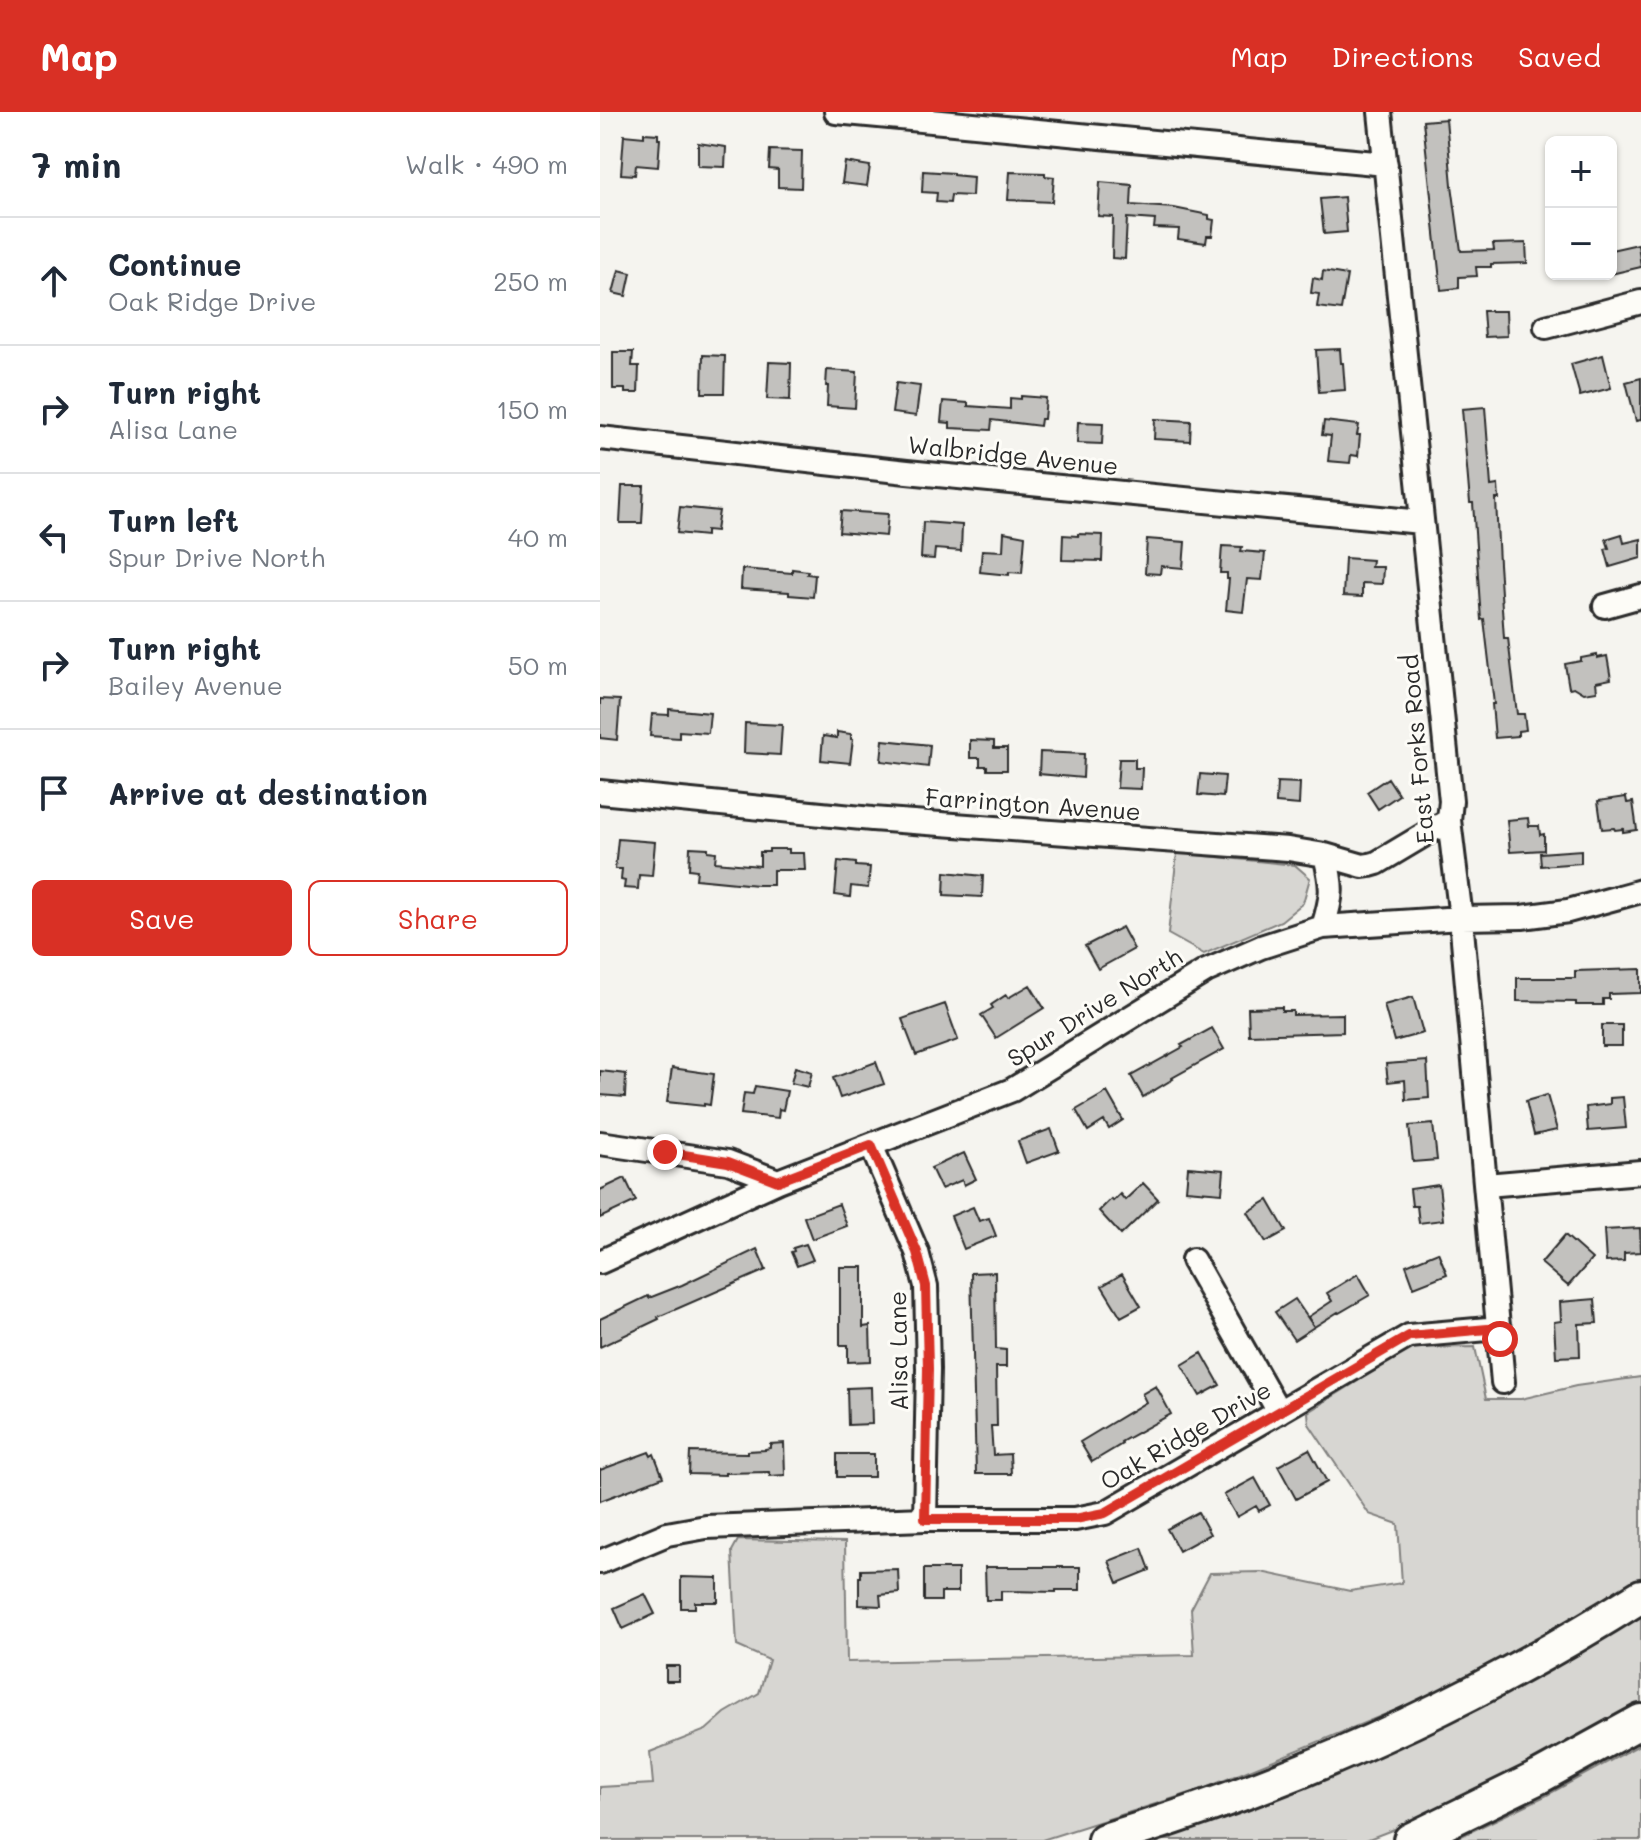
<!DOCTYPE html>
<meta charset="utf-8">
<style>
:root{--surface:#fff;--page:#f2f2f3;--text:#1f2937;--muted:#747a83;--line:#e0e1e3;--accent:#d93025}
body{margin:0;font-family:Mali,sans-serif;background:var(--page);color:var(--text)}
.controls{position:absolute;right:24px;top:24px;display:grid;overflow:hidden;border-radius:12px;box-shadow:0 2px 6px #0004}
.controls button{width:72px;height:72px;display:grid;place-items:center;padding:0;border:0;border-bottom:2px solid var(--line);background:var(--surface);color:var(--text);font:40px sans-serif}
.stop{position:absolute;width:24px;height:24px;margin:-18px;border:6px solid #d93025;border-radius:50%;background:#fff}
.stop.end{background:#d93025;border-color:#fff;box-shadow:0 2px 8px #0008}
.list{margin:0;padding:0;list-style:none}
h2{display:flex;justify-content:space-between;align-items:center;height:104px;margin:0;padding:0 32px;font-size:34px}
h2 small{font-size:26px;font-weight:400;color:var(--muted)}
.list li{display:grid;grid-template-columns:52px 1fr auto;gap:24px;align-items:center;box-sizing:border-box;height:128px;padding:0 32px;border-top:2px solid var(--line)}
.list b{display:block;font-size:30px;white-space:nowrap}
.list p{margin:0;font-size:26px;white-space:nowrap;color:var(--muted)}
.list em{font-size:26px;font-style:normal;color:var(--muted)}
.actions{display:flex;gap:16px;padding:24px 32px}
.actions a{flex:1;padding:18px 0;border:2px solid var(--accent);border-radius:12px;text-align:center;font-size:28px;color:var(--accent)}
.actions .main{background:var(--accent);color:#fff}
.icon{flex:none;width:44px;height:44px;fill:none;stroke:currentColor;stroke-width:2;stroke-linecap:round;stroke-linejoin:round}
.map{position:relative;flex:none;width:1041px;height:1728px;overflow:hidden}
header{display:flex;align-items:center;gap:48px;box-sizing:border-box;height:112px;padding:0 40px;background:var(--accent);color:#fff}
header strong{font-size:38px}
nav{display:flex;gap:44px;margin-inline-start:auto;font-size:28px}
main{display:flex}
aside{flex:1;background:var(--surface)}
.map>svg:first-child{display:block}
</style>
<header>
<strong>Map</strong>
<nav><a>Map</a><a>Directions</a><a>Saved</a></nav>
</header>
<main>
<aside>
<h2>7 min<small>Walk · 490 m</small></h2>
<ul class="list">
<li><svg class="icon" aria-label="ahead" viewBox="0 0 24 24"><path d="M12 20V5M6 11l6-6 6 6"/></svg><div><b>Continue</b><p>Oak Ridge Drive</p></div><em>250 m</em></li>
<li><svg class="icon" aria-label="right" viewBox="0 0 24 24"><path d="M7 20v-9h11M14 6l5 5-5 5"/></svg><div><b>Turn right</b><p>Alisa Lane</p></div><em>150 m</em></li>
<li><svg class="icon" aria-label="left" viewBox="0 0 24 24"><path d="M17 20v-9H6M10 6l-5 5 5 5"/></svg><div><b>Turn left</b><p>Spur Drive North</p></div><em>40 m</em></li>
<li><svg class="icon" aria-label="right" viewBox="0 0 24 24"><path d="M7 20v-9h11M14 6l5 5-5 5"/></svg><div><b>Turn right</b><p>Bailey Avenue</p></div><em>50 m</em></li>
<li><svg class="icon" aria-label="arrive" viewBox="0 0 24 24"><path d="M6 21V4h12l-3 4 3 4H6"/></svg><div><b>Arrive at destination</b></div></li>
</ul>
<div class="actions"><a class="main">Save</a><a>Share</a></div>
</aside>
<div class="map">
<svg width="1041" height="1728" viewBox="0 0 1041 1728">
<rect width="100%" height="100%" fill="#f5f4ef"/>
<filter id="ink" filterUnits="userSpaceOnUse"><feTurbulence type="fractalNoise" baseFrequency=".0125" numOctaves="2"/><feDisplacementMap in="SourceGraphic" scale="16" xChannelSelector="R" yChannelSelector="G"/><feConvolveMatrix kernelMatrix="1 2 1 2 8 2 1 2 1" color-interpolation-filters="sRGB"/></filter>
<g filter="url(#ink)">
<path fill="#d7d6d2" stroke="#81807e" stroke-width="2" d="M577,741l118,12 15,13 -7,25 -22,18 -77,33 -36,-20z
M875,1235l11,52h35l55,-13 65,-9v200l-28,18 -183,101 -227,93 -161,51h-442v-53l53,-3 -3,-32 56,-22 19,-17 34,-20 10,-33 -32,-14 -5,-95 6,-11 107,2 2,120 347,-7 -3,-46 19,-36 51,-1 89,19 52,-8 -4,-59 -29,-10 -60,-90 -1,-12 103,-64z
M1041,1501v91l-22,14 -201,102 -52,20h-218z
M1041,1632v96h-188l92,-44z"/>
<path fill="#c2c1be" stroke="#2b2b2b" stroke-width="2" d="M846,7l6,66 9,66 33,-1 -1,-6 33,-1 1,20 -36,1v3h-15l1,9 -18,1v11l-18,2 -18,-169z
M44,21l14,1v5h2l-2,28 -22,-2 -1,10 -14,-1 3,-39 20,2z
M98,31l28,4 -1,20 -27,-1z
M170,38l32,1 -1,37 -23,-1v-17l-9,-1z
M245,50l25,4 -3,20 -25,-3z
M323,59l30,2v2l20,2 -1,19 -21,-1 -1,8 -14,-1 1,-9 -15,-1z
M410,60l35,1v3l9,1 -2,25 -44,-2z
M500,70l32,3 -1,20 43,3 35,7v4l5,1 -2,16h-5l-1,7 -28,-4 1,-10 -25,-1 1,-8 -28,-2 -2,41 -13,-1 1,-41 -15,-1z
M744,85l3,35 -23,2 -4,-35z
M1038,132l3,23 -30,7v-24z
M19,158l12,3 -5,23 -13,-3z
M723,159l24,4 -6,35 -24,-3 2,-13 -8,-1 2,-15 9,2z
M883,199h23l1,25 -22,1z
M740,237l1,14h2l2,27 -26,2 -3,-42z
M13,240h20l-1,14h7l-1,27h-13v-4h-12z
M103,243l22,1 -1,37h-22z
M1003,243l8,33 -31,8 -9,-32z
M169,250l22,1 -1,37 -23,-1z
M227,258l30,2 -2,36 -28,-2 1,-20h-2z
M1041,266v42l-5,1 -10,-39z
M296,271l24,3 -4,30 -24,-3z
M421,284l25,2 -2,21h-3l-1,7 -48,-6 -1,10 -41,-2v-5l-9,-1 2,-21 25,2v3l42,3v-11l11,1z
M885,295l6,79 7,-1 1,14h-3l3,65 5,74h4l9,76h7l2,16 -8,1v5l-23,2 -3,-34h2l-10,-85 -3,1 -8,-117h-3l-8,-94z
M555,307l36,2 -1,20 -36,-2z
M724,309l35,4 -2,10h3l-2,21 -7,-1 -1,8 -22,-2 3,-25 -9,-1z
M478,310l25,1 -1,21 -25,-1z
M22,374h22l-2,37h-22z
M80,395l39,4 -3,20 -10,-1v6l-29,-3z
M241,399l47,3 -2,22 -47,-4z
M323,410l39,3 -1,26 -26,-2 -1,10 -13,-1z
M404,420l21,4 -3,37 -13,-1v3l-29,-3 2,-22 21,1z
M478,422l25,1 -1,26 -40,-1 1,-25 15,1z
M1022,422l2,9 17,-4v19l-31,9 -5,-18 4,-1 -3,-9z
M547,427l38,3 -2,26 -22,-2 -1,8 -15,-1z
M622,434l20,1 -1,4 24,2 -3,27 -15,-1 -4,33 -17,-2 3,-31h-2v-6h-7z
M745,446l27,2 -1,7h12l-1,17 -20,-1v14l-19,-1z
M142,457l50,4v-4l16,2 -1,3 8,1 -2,22 -24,-2v-3l-48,-3z
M997,543v3l10,-2 4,23 -15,3 1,9 -13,2 -10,-6 -5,1 -4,-24 16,-3v-3z
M0,587l20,1 -3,40 -17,-2z
M69,597l41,4 -2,20 -29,-2v7l-29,-2 2,-22 17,1z
M145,611l37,2 -2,30 -36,-2z
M237,620l14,2v5h2l-3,24 -29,-3 2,-24 14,2z
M283,628l47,5 -2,22 -47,-6z
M370,628l24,1v7h13v22h-20v-4h-7v-8h-10z
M440,640l44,2 -1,24 -44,-4z
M519,647h16v9h7l-1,21 -24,-1z
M600,662l25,2 -2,21 -25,-2z
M788,666l11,17 -21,14 -11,-17z
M677,670l23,1 -1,22 -23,-2z
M1026,685l1,6 6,-1 4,28 -14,2v-3l-8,1 -1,-2 -12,1 -4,-28z
M928,706l1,8h10l1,9 4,-1v16l-34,2 -3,-32z
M18,727l37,3 -3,34 -13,-1 -1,14 -14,-1 1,-7 -4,-1 1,-11h-7z
M90,735l18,1v3l8,1 -1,10 45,4v-14h9v-3h20v4h15l1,17h-32v15h-16l-61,-6 1,-9 -8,-1z
M981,738v13l-40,3 -1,-13z
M238,749l18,2v3l14,1 -2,21 -17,-2 -1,11 -15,-2z
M345,760l38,4 -1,21 -38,-2z
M522,815l12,22 -36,20 -13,-23z
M1041,857v24l-32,1v5h-6v6h-27v-3l-59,-1v-23h58v-7z
M430,873l14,23 -48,30 -15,-23 12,-7 -2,-3 15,-10 2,3z
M813,885l10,36 -29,8 -10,-36z
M345,892l13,36 -42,15 -14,-36z
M682,895v4h11v4l50,-1v18l-94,3 -1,-27z
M1002,913h20v21h-20z
M612,916l12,21 -52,29 1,1 -30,18 -12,-21 52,-29 -2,-2z
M827,949l2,37 -23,2 -1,-20 -17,2 -2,-18z
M276,950l8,22 -44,14 -7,-20z
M195,955l17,5 -4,15 -17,-4z
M72,956l42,6 -4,31 -6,-1v2l-37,-4z
M0,959l26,3 -1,23 -25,-2z
M155,974l32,5 -4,19 -4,-1 -1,9 -37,-4 3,-21 9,1z
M507,980l16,28 -14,9 -5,-8 -16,10 -12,-21z
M947,983l10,35 -23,5 -8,-34z
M1023,985l3,31 -38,3 -2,-24 24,-3v-6z
M833,1012l4,36 -24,2 -4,-36z
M451,1017l8,22 -33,12 -8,-22z
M364,1041l12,26 -12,6 -2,-5 -21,9 -10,-21z
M588,1055l36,3 -2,23 -36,-3z
M25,1066l11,23 -36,17v-28z
M543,1071l15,16 -37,36 -22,-24 12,-12 2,2 7,-7 5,6z
M839,1073l4,35 -24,3 -2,-17h-5l-2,-17z
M668,1088l18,31 -20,11 -18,-30z
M239,1092l8,22 -35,13 -8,-22z
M373,1095l6,14 10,-3 7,18 -32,13 -13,-33z
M1040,1116l1,24 -17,1v8l-18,1 -2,-32z
M965,1123l27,24 -24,27 -27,-23z
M206,1132l7,16 -16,6 -6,-14 3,-1 -1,-3z
M157,1137l9,21 -108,47 1,2 -59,28v-28l48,-23 1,2 33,-13z
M838,1140l9,22 -33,13 -8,-22z
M240,1155h23v60l7,-1 1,35 -23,1v-17h-8z
M395,1160l1,77 10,1v17h-10l1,59h-6l2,29 17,-1 1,20h-35l-5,-201z
M522,1162l19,32 -20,11 -19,-31z
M758,1162l12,21 -31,18 -1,-1 -24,15 -6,-10 24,-16 -5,-8z
M695,1187l19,28 -20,13 -19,-28z
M995,1187l2,24 -18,1 1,32 -24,1 -2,-35 7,-1 -1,-19z
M602,1241l18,32 -20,11 -18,-31z
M556,1274l15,28 -50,28 1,2 -30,18 -12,-20 66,-40 -4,-8z
M271,1275l1,37 -24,1 -1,-37z
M184,1331l1,32 -15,1 -1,-4 -44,1v2l-36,-1 1,-22 57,1v-2l18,-1v-1l5,-1v-4z
M709,1337l18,33 -31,17 -18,-33z
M49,1340l2,4 3,-2 9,23 -63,24v-31z
M237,1342h37v23h-37z
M655,1366l15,27 -11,6 -3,-5 -19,11 -13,-22z
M598,1400l12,22 -31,17 -12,-22z
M542,1436l8,22 -32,13 -9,-22z
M385,1455h95v23h-24v2l-55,-1v9h-15z
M298,1457l1,24 -19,2 1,11 -22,-1v-28h2v-7z
M324,1457h34v23h-17v9h-17z
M81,1465l37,1v24h-23v6h-14z
M45,1482l10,20 -32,15 -9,-21z
M66,1554h13v15h-13z"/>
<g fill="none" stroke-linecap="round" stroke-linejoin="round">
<defs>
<path id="minor" d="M236,0l550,52
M780,0l71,689 -2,19 12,98 42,464
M946,215l95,-25
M0,326l307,34 514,50
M1005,494l36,-10
M0,680l272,27 416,30 37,6 38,11 7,-1 7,-2 72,-43
M723,815c10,-32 10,-40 2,-72
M0,1031l128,19 50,19
M271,1033l46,107 9,34 2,83 -3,150
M886,1073l155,-13
M593,1148l86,152
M0,1150l178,-81 234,-91 194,-119 55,-24 62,-20 138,-9 61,-1 46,-6 73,-20
M0,1450l67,-28 39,-7 219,-8h150l30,-6 304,-177 90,-8"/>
<path id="highway" d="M504,1728c188,-56 371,-139 537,-244
M810,1728l129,-63 102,-56"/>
</defs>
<use href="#minor" stroke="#2b2b2b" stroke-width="28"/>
<use href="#highway" stroke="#2b2b2b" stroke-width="38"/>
<use href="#minor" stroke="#fdfcf7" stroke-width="22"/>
<use href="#highway" stroke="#fdfcf7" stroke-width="32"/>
</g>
</g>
<g fill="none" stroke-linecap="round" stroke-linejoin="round" filter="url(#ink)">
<path stroke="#d93025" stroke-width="10" d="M65,1040l63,10 50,19 93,-36 46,107 9,34 2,83 -3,150h150l30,-6 304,-177 90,-8 1,11"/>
</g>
<g text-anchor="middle" stroke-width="6" stroke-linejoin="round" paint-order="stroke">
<g font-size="24" fill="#2b2b2b" stroke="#fdfcf7">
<text transform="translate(413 344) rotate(6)" y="8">Walbridge Avenue</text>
<text transform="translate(818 637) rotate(-95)" y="8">East Forks Road</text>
<text transform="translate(433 693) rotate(4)" y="8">Farrington Avenue</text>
<text transform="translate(495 896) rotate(-32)" y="8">Spur Drive North</text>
<text transform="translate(299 1239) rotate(-91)" y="8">Alisa Lane</text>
<text transform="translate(586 1324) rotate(-30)" y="8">Oak Ridge Drive</text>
</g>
</g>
</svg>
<div class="controls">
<button>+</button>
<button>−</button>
</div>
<div class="stop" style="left:900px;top:1227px"></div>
<div class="stop end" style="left:65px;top:1040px"></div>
</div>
</main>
